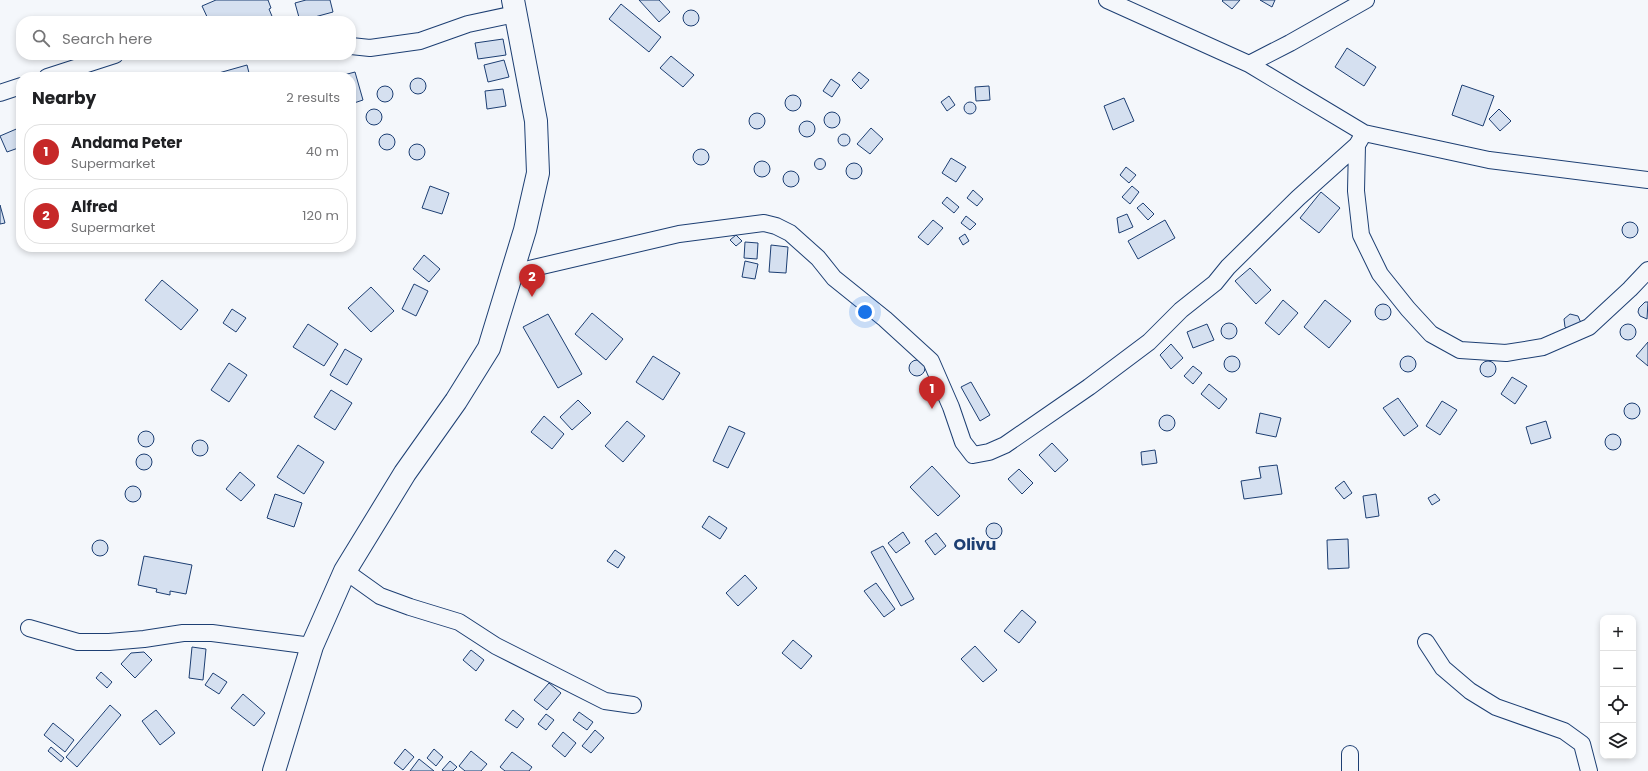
<!DOCTYPE html>
<meta charset="utf-8">
<style>
:root{--surface:#fff;--page:#f2f2f2;--text:#202124;--muted:#757577;--line:#e0e0e0;--accent:#c62828}
body{margin:0;font-family:Poppins,sans-serif;background:var(--page);color:var(--text)}
.controls{position:absolute;right:12px;bottom:12px;display:grid;overflow:hidden;border-radius:8px;box-shadow:0 2px 6px #0003}
.controls button{width:36px;height:36px;display:grid;place-items:center;padding:0;border:0;border-bottom:1px solid var(--line);background:var(--surface);color:var(--text);font:20px sans-serif}
.you{position:absolute;left:865px;top:312px;width:14px;height:14px;margin:-10px;border:3px solid #fff;border-radius:50%;background:#1a73e8;box-shadow:0 0 0 6px #1a73e833}
.badge{display:grid;place-items:center;width:26px;height:26px;border-radius:50%;background:var(--accent);color:#fff;font-size:13px;font-weight:700}
.pin{position:absolute;translate:-50% -33px;filter:drop-shadow(0 1px 2px #0008)}
.pin::after{content:'';position:absolute;top:21px;width:14px;height:12px;background:inherit;clip-path:polygon(0 0,100% 0,50% 100%)}
.list{margin:0;padding:0;list-style:none}
h2{display:flex;justify-content:space-between;align-items:center;height:52px;margin:0;padding:0 16px;font-size:17px}
h2 small{font-size:13px;font-weight:400;color:var(--muted)}
.list li{display:grid;grid-template-columns:26px 1fr auto;gap:12px;align-items:center;box-sizing:border-box;height:56px;margin:0 8px 8px;padding:0 8px;border:1px solid var(--line);border-radius:16px}
.list b{display:block;font-size:15px;white-space:nowrap}
.list p{margin:0;font-size:13px;white-space:nowrap;color:var(--muted)}
.list em{font-size:13px;font-style:normal;color:var(--muted)}
.icon{flex:none;width:22px;height:22px;fill:none;stroke:currentColor;stroke-width:2;stroke-linecap:round;stroke-linejoin:round}
.map{position:relative;flex:none;width:1648px;height:771px;overflow:hidden}
.search{position:absolute;background:var(--surface);box-shadow:0 2px 6px #0003;left:16px;top:16px;width:340px;height:44px;display:flex;align-items:center;gap:10px;box-sizing:border-box;padding:0 14px;border-radius:16px;color:var(--muted);font-size:15px}
.panel{position:absolute;background:var(--surface);box-shadow:0 2px 6px #0003;left:16px;top:72px;width:340px;height:180px;border-radius:16px}
.map>svg:first-child{display:block}
</style>
<div class="map">
<svg width="1648" height="771" viewBox="0 0 1648 771">
<rect width="100%" height="100%" fill="#f4f7fb"/>
<path fill="#d5e0f0" stroke="#1d3f73" d="M216,0h52l3,8 -2,1 5,12h-27l-1,-3 -6,3h-31l-7,-15z
M306,0h24l3,12 -33,9 -5,-18z
M639,0h20l11,12 -11,10z
M1223,0h17l-8,9 -10,-8z
M1260,0h15l-3,7z
M621,4l40,33 -12,15 -40,-33z
M683 18a8 8 0 1 1 16 0a8 8 0 1 1-16 0Z
M503,39l3,16 -28,4 -3,-16z
M1347,48l29,19 -12,19 -29,-19z
M671,56l23,19 -11,12 -23,-19z
M504,60l5,17 -21,5 -4,-17z
M247,65l3,12h-42v-1z
M355,72l8,28 -12,4v-27h-15z
M859,72l10,8 -8,9 -9,-9z
M410 86a8 8 0 1 1 16 0a8 8 0 1 1-16 0Z
M831,79l9,6 -8,12 -9,-6z
M1462,85l32,11 -11,30 -31,-11z
M377 94a8 8 0 1 1 16 0a8 8 0 1 1-16 0Z
M989,86l1,14 -14,1 -1,-14z
M503,89l3,17 -19,3 -2,-18z
M785 103a8 8 0 1 1 16 0a8 8 0 1 1-16 0Z
M949,96l6,9 -8,6 -6,-9z
M1124,98l10,23 -21,9 -9,-24z
M964 108a6 6 0 1 1 12 0a6 6 0 1 1-12 0Z
M366 117a8 8 0 1 1 16 0a8 8 0 1 1-16 0Z
M1499,109l12,12 -11,10 -11,-12z
M824 120a8 8 0 1 1 16 0a8 8 0 1 1-16 0Z
M749 121a8 8 0 1 1 16 0a8 8 0 1 1-16 0Z
M799 129a8 8 0 1 1 16 0a8 8 0 1 1-16 0Z
M21,127v20l-14,5 -7,-16z
M871,128l12,11 -13,15 -13,-10z
M838 140a6 6 0 1 1 12 0a6 6 0 1 1-12 0Z
M379 142a8 8 0 1 1 16 0a8 8 0 1 1-16 0Z
M409 152a8 8 0 1 1 16 0a8 8 0 1 1-16 0Z
M693 157a8 8 0 1 1 16 0a8 8 0 1 1-16 0Z
M951,158l15,9 -10,15 -14,-9z
M814.5 164a5.5 5.5 0 1 1 11 0a5.5 5.5 0 1 1-11 0Z
M754 169a8 8 0 1 1 16 0a8 8 0 1 1-16 0Z
M846 171a8 8 0 1 1 16 0a8 8 0 1 1-16 0Z
M1126,167l10,8 -7,8 -9,-8z
M783 179a8 8 0 1 1 16 0a8 8 0 1 1-16 0Z
M430,186l19,7 -7,21 -20,-6z
M1132,186l7,6 -9,12 -8,-7z
M973,190l10,9 -6,7 -10,-8z
M1321,192l19,16 -21,25 -19,-15z
M947,197l12,10 -5,6 -12,-10z
M1143,203l11,11 -6,6 -11,-12z
M0,205l5,18 -5,1z
M1127,214l6,13 -14,6 -2,-15z
M966,216l10,8 -6,6 -9,-7z
M933,220l10,8 -15,17 -10,-8z
M1165,220l10,18 -37,21 -10,-18z
M1622 230a8 8 0 1 1 16 0a8 8 0 1 1-16 0Z
M965,234l4,7 -6,4 -4,-7z
M736,235l6,6 -6,5 -6,-6z
M745,242l13,1 -1,16 -13,-1z
M771,245l17,2 -2,26 -17,-1z
M424,255l16,14 -11,13 -16,-13z
M745,261l13,3 -3,15 -13,-2z
M1250,268l21,22 -15,14 -21,-23z
M162,280l36,30 -17,20 -36,-30z
M414,284l14,7 -12,25 -14,-7z
M371,287l23,24 -23,21 -23,-24z
M1283,300l15,13 -19,22 -14,-12z
M1325,300l26,21 -22,27 -25,-21z
M1645,302h3l-1,17 -7,-3 -2,-4 1,-4z
M1375 312a8 8 0 1 1 16 0a8 8 0 1 1-16 0Z
M232,309l14,9 -10,14 -13,-9z
M592,313l31,26 -17,21 -31,-26z
M548,314l34,60 -24,14 -35,-61z
M1570,314l8,2 3,7 -13,7 -3,-3 -1,-8z
M1221 331a8 8 0 1 1 16 0a8 8 0 1 1-16 0Z
M1620 332a8 8 0 1 1 16 0a8 8 0 1 1-16 0Z
M308,324l30,20 -14,22 -31,-19z
M1207,324l7,16 -21,8 -6,-16z
M1648,342v24l-12,-10z
M1171,344l12,14 -12,11 -11,-14z
M345,349l17,10 -15,26 -17,-10z
M1224 364a8 8 0 1 1 16 0a8 8 0 1 1-16 0Z
M1400 364a8 8 0 1 1 16 0a8 8 0 1 1-16 0Z
M653,356l27,17 -17,27 -27,-18z
M909 368a8 8 0 1 1 16 0a8 8 0 1 1-16 0Z
M1480 369a8 8 0 1 1 16 0a8 8 0 1 1-16 0Z
M229,363l18,12 -18,27 -18,-12z
M1193,366l9,7 -9,11 -9,-8z
M1512,377l15,9 -12,18 -14,-10z
M971,382l19,33 -10,6 -19,-34z
M1209,384l18,15 -8,10 -18,-15z
M331,390l21,13 -17,27 -21,-13z
M1398,398l20,28 -14,10 -21,-28z
M578,400l13,13 -19,17 -12,-13z
M1442,401l15,9 -17,25 -14,-9z
M1624 411a8 8 0 1 1 16 0a8 8 0 1 1-16 0Z
M1260,413l21,5 -5,19 -20,-4z
M1159 423a8 8 0 1 1 16 0a8 8 0 1 1-16 0Z
M544,416l20,18 -12,15 -21,-17z
M627,421l18,15 -22,26 -18,-16z
M1546,421l5,17 -20,6 -5,-17z
M729,426l16,7 -17,35 -15,-7z
M138 439a8 8 0 1 1 16 0a8 8 0 1 1-16 0Z
M1605 442a8 8 0 1 1 16 0a8 8 0 1 1-16 0Z
M192 448a8 8 0 1 1 16 0a8 8 0 1 1-16 0Z
M1052,443l16,17 -13,12 -16,-17z
M298,445l26,17 -20,32 -27,-17z
M1155,450l2,13 -15,2 -1,-13z
M136 462a8 8 0 1 1 16 0a8 8 0 1 1-16 0Z
M1277,465l5,29 -38,5 -3,-18 20,-3 -2,-11z
M932,466l28,30 -22,20 -28,-29z
M1019,469l14,14 -11,11 -14,-15z
M240,472l15,13 -14,16 -15,-12z
M1344,481l8,12 -8,6 -9,-11z
M125 494a8 8 0 1 1 16 0a8 8 0 1 1-16 0Z
M275,494l27,9 -8,24 -27,-9z
M1376,494l3,22 -13,2 -3,-22z
M1435,494l5,6 -8,5 -4,-7z
M709,516l18,12 -7,11 -18,-12z
M986 531a8 8 0 1 1 16 0a8 8 0 1 1-16 0Z
M903,532l7,11 -14,10 -8,-10z
M936,533l10,13 -11,9 -10,-14z
M1348,539l1,29 -21,1 -1,-29z
M92 548a8 8 0 1 1 16 0a8 8 0 1 1-16 0Z
M883,546l31,53 -13,7 -30,-54z
M615,550l10,7 -7,11 -11,-7z
M144,556l48,9 -6,29 -16,-3v4l-14,-3 1,-3 -19,-4z
M745,575l12,13 -19,18 -12,-13z
M876,583l19,26 -11,8 -20,-26z
M1022,610l14,12 -17,21 -15,-12z
M793,640l19,16 -11,13 -19,-16z
M975,646l22,24 -14,12 -22,-23z
M192,647l14,2 -3,31 -14,-2z
M471,650l13,10 -8,11 -13,-11z
M144,652l8,8 -17,18 -14,-14 10,-11z
M101,672l11,10 -5,6 -11,-10z
M213,673l14,9 -8,12 -14,-9z
M549,683l12,10 -14,17 -13,-10z
M243,694l22,19 -11,13 -23,-18z
M110,705l11,10 -44,52 -11,-10z
M156,710l19,23 -15,12 -18,-24z
M513,710l11,9 -7,9 -12,-8z
M579,712l14,10 -6,8 -14,-10z
M546,714l8,6 -8,10 -8,-6z
M53,723l21,17 -9,12 -21,-17z
M595,730l9,8 -13,15 -9,-7z
M563,732l13,11 -11,14 -13,-11z
M51,747l13,11 -3,4 -13,-11z
M405,749l9,8 -11,13 -9,-7z
M434,749l9,8 -7,9 -9,-8z
M471,751l16,13 -6,7h-16l-6,-5z
M512,752l20,15 -3,4h-24l-5,-4z
M419,759l15,12h-24z
M450,761l7,6 -4,4h-9l-2,-1z"/>
<g fill="none" stroke-linecap="round" stroke-linejoin="round">
<defs>
<path id="street" d="M1107,0l142,64 115,69 125,27 159,20
M351,46l19,2 50,-7 48,-17 47,-10
M1249,64l41,-21 76,-43
M47,77l68,-22
M0,93l21,-7
M1357,145l-1,46 5,44 19,39 28,35 23,25 29,16 46,3 37,-6 46,-20 41,-38 18,-19
M512,273l167,-39 85,-11 12,3 14,7 28,25 16,20 51,41 46,42 20,46 12,35 10,13 16,-3 16,-7 84,-58 60,-45 32,-32 34,-27 13,-16 70,-69 59,-53 7,-12
M345,571l35,25 30,11 49,15 37,24 109,55 28,4
M29,628l49,14h31l35,-3 39,-6h29l100,13
M1426,642l17,26 27,23 26,16 68,24 18,13 7,27
M1350,754v17"/>
<path id="secondary" d="M274,771l38,-125 33,-75 60,-98 51,-72 33,-53 36,-118 13,-57 -2,-52 -23,-121"/>
</defs>
<use href="#street" stroke="#1d3f73" stroke-width="18"/>
<use href="#secondary" stroke="#1d3f73" stroke-width="24"/>
<use href="#street" stroke="#f4f7fb" stroke-width="16"/>
<use href="#secondary" stroke="#f4f7fb" stroke-width="22"/>
</g>
<g text-anchor="middle" stroke-width="3" stroke-linejoin="round" paint-order="stroke">
<g font-size="16" font-weight="bold" fill="#1d3f73" stroke="#f4f7fb">
<text x="975" y="550">Olivu</text>
</g>
</g>
</svg>
<div class="controls">
<button>+</button>
<button>−</button>
<button><svg class="icon" aria-label="locate" viewBox="0 0 24 24"><circle cx="12" cy="12" r="6"/><path d="M12 2v4M12 18v4M2 12h4M18 12h4"/></svg></button>
<button><svg class="icon" aria-label="layers" viewBox="0 0 24 24"><path d="M12 4l9 5-9 5-9-5zM3 14l9 5 9-5"/></svg></button>
</div>
<div class="you"></div>
<div class="pin badge" style="left:932px;top:409px">1</div>
<div class="pin badge" style="left:532px;top:297px">2</div>
<div class="search"><svg class="icon" aria-label="search" viewBox="0 0 24 24"><circle cx="10" cy="10" r="6"/><path d="M15 15l6 6"/></svg>Search here</div>
<section class="panel">
<h2>Nearby<small>2 results</small></h2>
<ul class="list">
<li><span class="badge">1</span><div><b>Andama Peter</b><p>Supermarket</p></div><em>40 m</em></li>
<li><span class="badge">2</span><div><b>Alfred</b><p>Supermarket</p></div><em>120 m</em></li>
</ul>
</section>
</div>
